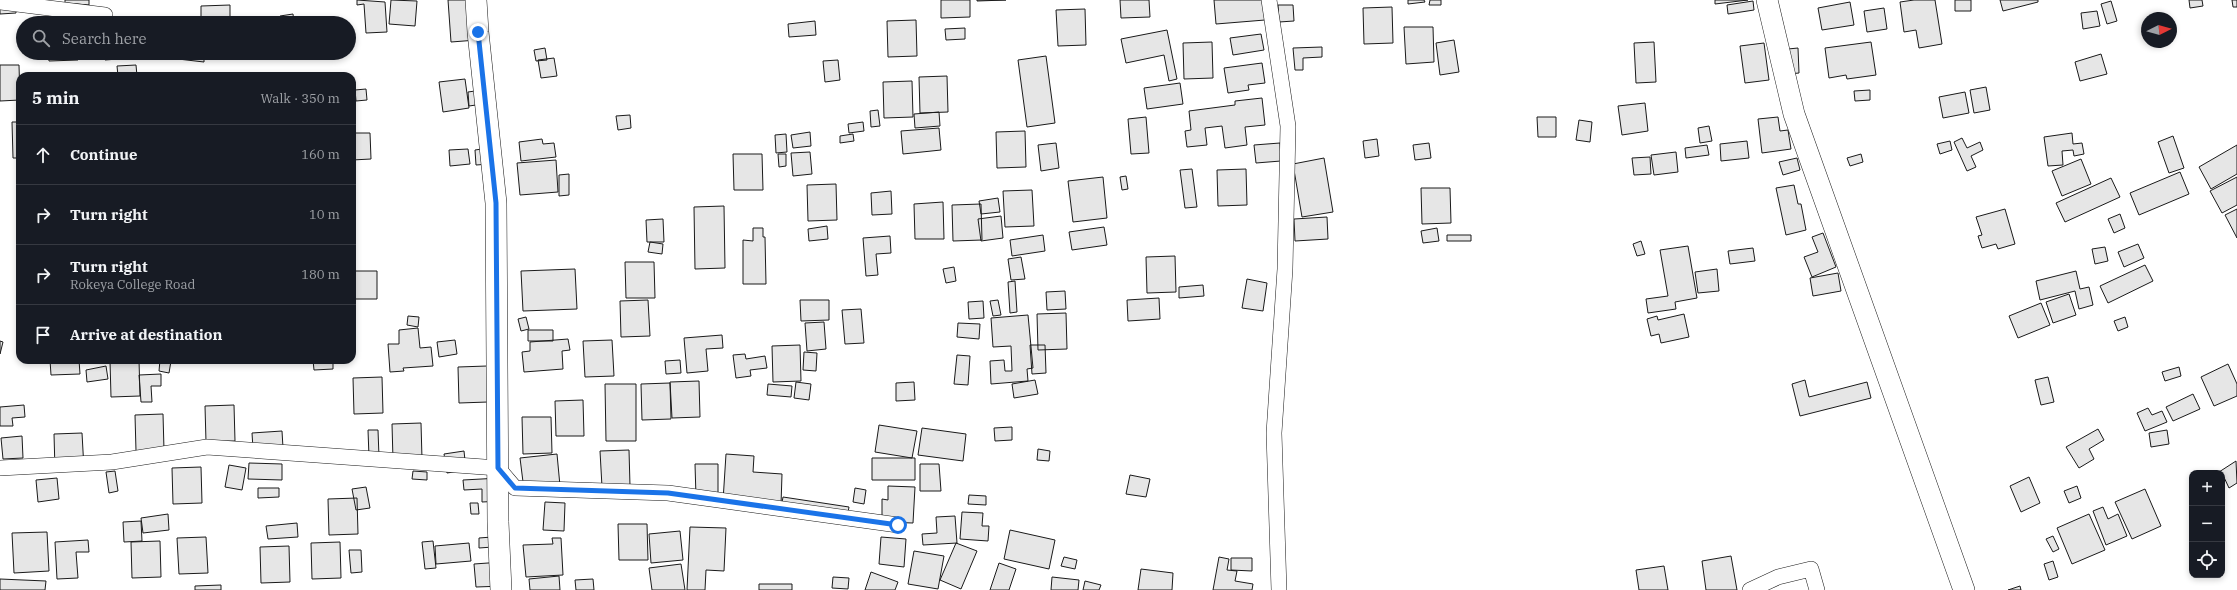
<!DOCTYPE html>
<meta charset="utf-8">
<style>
:root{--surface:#171b24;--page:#20242c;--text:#f1f3f6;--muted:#9ea1a6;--line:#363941}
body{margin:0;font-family:"IBM Plex Serif",serif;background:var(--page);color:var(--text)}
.controls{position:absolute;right:12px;bottom:12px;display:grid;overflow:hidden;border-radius:8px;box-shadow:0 2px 6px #0003}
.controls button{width:36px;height:36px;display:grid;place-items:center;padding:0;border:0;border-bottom:1px solid var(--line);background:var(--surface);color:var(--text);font:20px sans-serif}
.compass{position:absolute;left:2141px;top:12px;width:36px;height:36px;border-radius:50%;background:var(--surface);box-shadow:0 2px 6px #0003;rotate:84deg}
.stop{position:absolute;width:12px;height:12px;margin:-9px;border:3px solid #1a73e8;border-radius:50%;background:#fff}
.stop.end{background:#1a73e8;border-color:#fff;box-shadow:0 1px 4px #0008}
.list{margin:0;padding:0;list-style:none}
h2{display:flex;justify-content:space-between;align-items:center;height:52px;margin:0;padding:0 16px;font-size:17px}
h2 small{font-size:13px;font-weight:400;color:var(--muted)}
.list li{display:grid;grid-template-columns:26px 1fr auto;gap:12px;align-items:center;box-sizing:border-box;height:60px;padding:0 16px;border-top:1px solid var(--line)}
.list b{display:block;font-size:15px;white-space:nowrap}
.list p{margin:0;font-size:13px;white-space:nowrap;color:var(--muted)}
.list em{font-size:13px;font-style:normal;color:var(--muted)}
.icon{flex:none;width:22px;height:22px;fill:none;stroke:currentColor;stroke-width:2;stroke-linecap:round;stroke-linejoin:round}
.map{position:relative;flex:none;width:2237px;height:590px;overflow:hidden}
.search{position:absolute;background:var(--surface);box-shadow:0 2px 6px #0003;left:16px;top:16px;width:340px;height:44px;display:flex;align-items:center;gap:10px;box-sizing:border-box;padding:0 14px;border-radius:22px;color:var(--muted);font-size:15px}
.panel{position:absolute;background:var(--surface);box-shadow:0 2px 6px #0003;left:16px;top:72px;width:340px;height:292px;border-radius:12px}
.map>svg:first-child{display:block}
</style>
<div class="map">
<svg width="2237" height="590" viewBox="0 0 2237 590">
<rect width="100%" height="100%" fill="#fff"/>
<path fill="#e6e6e6" stroke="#1a1a1a" d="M0,0h16v13l-16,1z
M65,0h24v5l-24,-2z
M357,0l28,2 2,30 -21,1 -2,-29 -7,1z
M391,0l26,1 -2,25 -26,-2z
M448,0h26l3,40 -26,2z
M941,0h29v17l-29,1z
M977,0h29l-29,1z
M1120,0h29l1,17 -29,1z
M1214,0h49l2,20 -49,4z
M1408,0h16l1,2 -17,2z
M1430,0h11v5h-12z
M1715,0h33l-33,4z
M1914,0h21l7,44 -23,4 -3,-18 -12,2 -4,-30z
M1955,0h16v11h-16z
M2000,0h38v2l-35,9z
M2189,0h13l1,6 -13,2z
M2232,0h5v7h-4z
M1753,1l1,9 -26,4 -1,-9z
M2111,1l6,20 -10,3 -6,-20z
M1850,2l4,23 -32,5 -4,-22z
M230,5v18h-29v-17z
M1278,5h15l1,16 -15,1z
M1392,7l1,36 -29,1 -1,-36z
M1884,8l3,21 -20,3 -3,-21z
M1085,9l1,36 -28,1 -2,-36z
M2097,11l3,15 -17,3 -2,-16z
M293,14l1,9h-12l-2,-7z
M916,20l1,36 -29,1 -1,-36z
M815,21l1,14 -27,2 -1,-13z
M1404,27h29l1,35 -28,2z
M965,28v11l-19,1 -1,-11z
M1167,30l10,49 -8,2 -5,-26 -38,8 -5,-24z
M1261,34l3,16 -31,5 -3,-17z
M1454,40l5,32 -19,3 -4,-32z
M1212,42l1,36 -29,1 -1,-36z
M1654,42l2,40 -20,1 -2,-40z
M1871,42l5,33 -29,4 -1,-4 -17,3 -4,-30z
M1764,43l5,37 -24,3 -5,-37z
M1322,47v10l-19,1v12h-8l-2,-22z
M545,48l2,12 -11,1 -2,-11z
M1798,48l1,25 -10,1 -1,-25z
M48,53h29l1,7 -29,1z
M104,53h14v6l-13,1z
M179,53h25v9l-26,-3z
M2101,54l6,20 -27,7 -5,-19z
M1046,56l9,67 -28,4 -9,-67z
M554,58l3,18 -16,2 -3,-18z
M838,60l2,20 -15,2 -2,-21z
M1262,63l3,20 -17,2 1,5 -21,3 -4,-25z
M0,65h19l1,35 -20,1z
M136,65l1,11h-19l-1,-10z
M213,74v2h-29v-1z
M947,76l1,36 -28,1 -1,-36z
M465,79l4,29 -26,4 -4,-30z
M912,81l1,36 -29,1 -1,-36z
M1180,83l3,21 -36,5 -3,-21z
M1986,87l4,23 -16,3 -4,-23z
M366,89l1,11 -11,1 -1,-11z
M1870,90v10l-15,1 -1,-10z
M475,91l1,14 -7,1 -1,-14z
M1965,92l4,21 -26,5 -4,-21z
M1262,98l3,27 -20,2 2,18 -22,3 -3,-22 -17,2 2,17 -20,2 -2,-16 6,-1 -2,-19 46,-6v-4z
M1645,103l3,28 -26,4 -4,-29z
M878,110l2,16 -9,1 -1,-16z
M939,112l1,14 -25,2 -1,-14z
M630,115l1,13 -13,2 -2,-14z
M1146,117l3,36 -18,1 -3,-35z
M1537,117h19v20h-18z
M1778,117l2,14 8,-1 3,19 -29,4 -4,-34z
M1579,120l13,2 -2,20 -14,-2z
M12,122h8v36h-7z
M863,122l1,9 -15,2 -1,-9z
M1709,126l3,15 -12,2 -2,-15z
M939,128l2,22 -38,4 -2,-23z
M1025,131l1,36 -29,1 -1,-36z
M810,132l1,14 -18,2 -2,-13z
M352,133h18l1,26 -19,1z
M2072,133l1,11 9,-1 2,11 -10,2 -1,-6 -11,1 1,14 -15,1 -4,-29z
M786,134l1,18 -11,1 -1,-18z
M853,134l1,7 -14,2v-7z
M2173,136l11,32 -15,5 -11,-31z
M1962,138l5,10 13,-6 3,8 -12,6 5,11 -9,4 -13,-29z
M542,139l1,5 11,-1 2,14 -35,4 -2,-19z
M1377,139l2,17 -14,2 -2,-17z
M1747,141l2,17 -28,3 -1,-17z
M1950,141l2,9 -12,4 -3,-10z
M1056,143l3,25 -18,3 -3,-26z
M1280,143l1,18 -25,2 -2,-18z
M1429,143l2,15 -16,2 -2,-15z
M1707,145l2,10 -23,3 -1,-10z
M2237,145v29l-26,15 -12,-22z
M489,148l1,16 -14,1 -1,-15z
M468,149l2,15 -20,2 -1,-16z
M810,152l2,22 -19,2 -2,-23z
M1676,152l2,20 -24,3 -3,-20z
M733,154h29l1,36h-29z
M778,154h8v12l-7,1z
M1861,154l2,8 -13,4 -3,-8z
M1650,157l1,17 -17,1 -2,-17z
M1324,158l9,54 -31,5 -9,-53z
M1797,158l3,12 -17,5 -4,-13z
M2081,159l10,25 -29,12 -10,-25z
M556,160l2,32 -38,3 -3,-32z
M1192,169l5,38 -12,1 -5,-38z
M1246,169l1,36 -29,1 -1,-36z
M2180,172l9,22 -50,21 -9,-22z
M569,174v21l-10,1v-21z
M1126,176l2,13 -6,1 -2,-13z
M1103,177l4,41 -34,4 -5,-41z
M2237,177v28l-15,8 -12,-22z
M2111,178l9,19 -55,25 -9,-19z
M836,184l1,36 -29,1 -1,-36z
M1794,185l4,19h3l5,26 -20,5 -10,-47z
M1421,188h29l1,35 -29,1z
M1032,190l2,36 -29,1 -2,-36z
M891,191l1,23 -20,1 -1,-22z
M998,198l2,14 -19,2 -2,-13z
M943,202l1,37h-29l-1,-35z
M981,204l1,36 -29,1 -1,-36z
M724,206l1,62 -30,1 -1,-62z
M2005,209l10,35 -17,5 -2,-5 -14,4 -4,-12 4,-1 -6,-18z
M2237,209v29l-12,-23z
M2120,214l5,14 -11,5 -6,-14z
M1001,216l2,22 -22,3 -3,-22z
M1327,217l1,22 -33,2 -1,-22z
M663,219l1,23h-17l-1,-22z
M827,226l1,13 -19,2 -1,-12z
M1104,227l3,18 -35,5 -3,-18z
M753,228h10v9h2l1,47h-23v-44l10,1z
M1437,228l2,13 -16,2 -2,-12z
M1823,233l13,34 -24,10 -8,-20 14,-5 -6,-15z
M1043,235l2,16 -33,5 -2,-16z
M1447,235h24v6h-24z
M890,236l1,17 -15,1 2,21 -12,1 -3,-38z
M1641,241l4,13 -8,2 -4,-12z
M650,242l13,2 -1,10 -14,-2z
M2138,244l6,14 -20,9 -6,-15z
M1688,246l9,52 -22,4 1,7 -28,4 -2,-14 22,-3 -8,-46z
M2105,247l3,14 -13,3 -3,-15z
M1753,248l2,13 -25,3 -2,-13z
M1175,256l1,36 -29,1 -1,-36z
M1021,257l4,22 -14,1 -3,-21z
M625,262h29l1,36h-29z
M2145,265l8,16 -45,22 -8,-17z
M954,267l2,14 -10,2 -3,-14z
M575,269l2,40 -54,2 -2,-40z
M1717,269l2,22 -21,2 -3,-21z
M352,271h25v28h-25z
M2076,271l4,18 9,-2 4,18 -14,4 -4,-18 -35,9 -4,-19z
M1838,273l3,18 -28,5 -3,-18z
M1247,279l20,4 -4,28 -21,-3z
M1015,281l2,31 -7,1 -2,-31z
M1203,285l1,11 -25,2v-11z
M1065,291l1,18 -19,1 -1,-18z
M2069,294l7,21 -23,8 -7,-21z
M1159,298l1,21 -32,2 -1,-21z
M648,300l2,36 -29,1 -1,-36z
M800,300h29v20l-28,1z
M998,300l3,15 -8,1 -3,-15z
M983,301l1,17 -15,1 -1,-17z
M2041,303l9,22 -32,13 -9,-22z
M861,309l3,34 -19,1 -3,-34z
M1066,313l1,36 -29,1 -1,-36z
M1684,314l5,23 -28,6 -2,-9 -8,2 -4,-17 10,-3 1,4z
M1028,315l5,53 -6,1 1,12 -37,3 -1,-23 14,-1 1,11h7l-1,-25 -18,1 -2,-29z
M408,316l11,1 -1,10 -11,-2z
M526,317l3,12 -8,2 -3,-12z
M2125,317l3,10 -10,4 -4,-10z
M824,322l2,27 -19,2 -2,-28z
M958,323l22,1 -1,15 -22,-2z
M418,328l2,20 11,-1 2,19 -30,2 1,3 -14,1 -2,-28h11v-14z
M528,330h25v11h-25z
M722,335l1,13 -17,1 2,22 -21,2 -3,-35z
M568,339l2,11 -8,1 1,18 -39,3 -2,-20 8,-1v-9z
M455,340l2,14 -18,3 -2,-15z
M612,340l2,36 -29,1 -2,-36z
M0,341l3,1 -3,12z
M800,345l1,36 -28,1 -1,-36z
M1030,345h15l1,28 -14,1z
M804,352l13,1 -1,18 -13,-1z
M745,354l1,5 19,-3 2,12 -17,2 1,6 -15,2 -3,-23z
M957,355l13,1 -2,29 -14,-1z
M50,360h29l1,14 -29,1z
M139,360l1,36 -29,1 -1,-36z
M160,360l11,1 -2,12 -10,-2z
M313,360h20v9l-19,1z
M680,360l1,13 -15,1 -1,-13z
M2228,364l9,20v12l-23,10 -13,-29z
M106,366l2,13 -21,3 -1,-12z
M487,366l1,36 -29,1 -1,-36z
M2179,367l2,9 -16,5 -3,-9z
M161,374v12h-10l1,16h-11l-2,-27z
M382,377l1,36 -29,1 -1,-36z
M2048,377l6,25 -13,3 -6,-25z
M1035,380l3,14 -24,4 -2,-14z
M1805,380l4,17 58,-15 4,16 -71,18 -8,-32z
M699,381l1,36 -28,1 -2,-36z
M796,382l15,2 -2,16 -15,-2z
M914,382l1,18 -19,1v-18z
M670,383l1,36 -29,1 -1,-36z
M605,384h31v57h-30z
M768,384l24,2 -1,11 -24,-2z
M2193,394l7,15 -27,12 -7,-14z
M583,400l1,36h-28l-1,-35z
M24,405l1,12 -13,1 1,8h-13v-19z
M234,405l1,36 -29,1 -1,-36z
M2148,408l4,7 10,-4 5,11 -22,9 -8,-18z
M163,414l1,36 -28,1 -1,-36z
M522,417h29l1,36 -29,1z
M421,423l1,36 -29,1 -1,-36z
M879,425l38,6 -5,27 -37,-6z
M1012,427v13l-17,1 -1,-13z
M922,428l44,6 -3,27 -45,-6z
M2098,429l6,11 -15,9 5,10 -15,9 -13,-21z
M368,430h10l1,27h-10z
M2167,430l2,14 -18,3 -2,-14z
M282,431l1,17 -30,1 -1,-16z
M82,433l2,36 -29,1 -1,-36z
M22,436l1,22 -20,1 -2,-21z
M1038,449l12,2 -1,10 -12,-1z
M629,450l1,36 -28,1 -2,-36z
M464,451l2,19 -19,3 -3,-19z
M557,454l3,32 -36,4 -4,-32z
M726,454l28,2 -1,16 29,2 -1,31 -58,-4z
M872,458h43v22h-43z
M2236,461l1,22 -8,5 -7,-15 -3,-1z
M249,463l33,1v16l-34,-1z
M695,464h23v33h-22z
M920,464h19l2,27h-21z
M229,465l17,3 -4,22 -17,-3z
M201,467l1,36 -29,1 -1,-36z
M115,471l3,20 -9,2 -3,-21z
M413,471l14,1v8l-15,-1z
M1130,475l20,4 -4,18 -20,-3z
M2029,477l11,26 -19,9 -11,-26z
M57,478l2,21 -21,3 -2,-22z
M500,478l2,23 -20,1v-13l-18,1 -1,-10z
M888,486l27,1 -2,36 -31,-1v-23l6,1z
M2077,486l4,12 -12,5 -5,-12z
M366,487l4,21 -14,2 -4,-21z
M258,488h21v9l-21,1z
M855,488l11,2 -2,14 -11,-2z
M2145,489l16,37 -29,13 -17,-37z
M969,495l17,1v9l-18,-1z
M783,497l66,10 -2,11 -66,-10z
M357,498l1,36 -29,1 -1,-36z
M545,502l20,1 -1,28 -21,-1z
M470,503h8l1,11h-8z
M2103,507l5,12 10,-5 9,22 -21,9 -13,-34z
M962,512l21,1 -1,13h7l-1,15 -28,-2z
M168,514l1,16 -26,3 -2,-15z
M2089,514l16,36 -33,14 -15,-36z
M955,516l2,27 -34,2 -1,-11 15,-1 -1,-16z
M141,521l1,20 -18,1 -1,-20z
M297,523l1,14 -30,2 -2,-13z
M618,524h29l1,36h-29z
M690,527l36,1 -2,43 -18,-1 -1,20h-18z
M1010,530l45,10 -6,29 -45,-10z
M680,531l3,29 -32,3 -2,-29z
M47,532l2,39 -35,2 -2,-40z
M2053,536l6,13 -6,3 -7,-13z
M206,537l2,36 -29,1 -2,-36z
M492,537l1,10 -14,1v-10z
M881,537l25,2 -2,28 -25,-3z
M552,538h9l2,37 -37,2 -3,-32 30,-1z
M88,540l1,12h-13l2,26 -21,1 -2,-37z
M160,541l1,36 -29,1 -1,-36z
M433,541l3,27 -11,1 -3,-27z
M340,542l1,36 -29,1 -1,-36z
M469,543l2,18 -35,3 -1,-18z
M956,543l21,8 -16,38 -21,-9z
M289,546l1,36 -29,1 -1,-36z
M349,550h12l1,22 -11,1z
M914,551l30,5 -6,33 -30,-5z
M1731,556l6,34h-31l-4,-29z
M1064,557l13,3 -2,9 -14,-3z
M1219,557l10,2 -2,11 10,1 -2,10 18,3 -1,6h-39z
M1231,558h21v13l-21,-1z
M2053,561l5,16 -9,3 -5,-16z
M502,562l2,24 -28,1 -2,-23z
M999,563l17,6 -7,21h-19z
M681,564l4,26h-33l-3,-22z
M1664,566l4,24h-29l-3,-20z
M1141,569l32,4 -1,17h-34z
M871,572l27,10 -3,8h-30z
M559,576l1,14h-30l-1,-11z
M833,577l16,1 -1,11 -16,-1z
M1052,577l27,3 -1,10h-27z
M0,579l46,2 -1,9h-45z
M593,579l1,11h-18l-1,-10z
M1085,581l16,4 -2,5h-16z
M759,584h33v6h-33z
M221,585v5h-26v-4z
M2020,586l1,4h-13z"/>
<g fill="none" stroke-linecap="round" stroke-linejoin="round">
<defs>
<path id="street" d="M1269,0l19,126 -3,143 -11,164 5,157
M0,2l105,13
M0,468l112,-6 95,-15 291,21 17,20 153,5 230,32
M1750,590l28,-13 33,-8 6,21"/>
<path id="secondary" d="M476,0l2,32 18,171 2,319 3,68
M1767,0l27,114 170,476"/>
</defs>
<use href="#street" stroke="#1a1a1a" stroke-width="16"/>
<use href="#secondary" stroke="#1a1a1a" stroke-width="22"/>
<use href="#street" stroke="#fff" stroke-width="15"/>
<use href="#secondary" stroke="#fff" stroke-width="21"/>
</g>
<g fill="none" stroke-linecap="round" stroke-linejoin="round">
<path stroke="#1a73e8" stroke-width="5" d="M478,32l18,171 2,265 17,20 153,5 230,32"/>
</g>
</svg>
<div class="controls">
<button>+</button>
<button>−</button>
<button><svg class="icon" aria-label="locate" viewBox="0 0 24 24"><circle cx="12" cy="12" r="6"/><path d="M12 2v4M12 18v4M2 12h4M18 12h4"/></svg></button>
</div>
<svg class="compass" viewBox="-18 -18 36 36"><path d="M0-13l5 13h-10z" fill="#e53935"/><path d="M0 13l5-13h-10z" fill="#9ea1a6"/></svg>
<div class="stop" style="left:898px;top:525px"></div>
<div class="stop end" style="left:478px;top:32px"></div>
<div class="search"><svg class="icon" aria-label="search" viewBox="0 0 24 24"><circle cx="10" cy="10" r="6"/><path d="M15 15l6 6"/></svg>Search here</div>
<section class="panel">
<h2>5 min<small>Walk · 350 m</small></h2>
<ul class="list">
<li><svg class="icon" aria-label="ahead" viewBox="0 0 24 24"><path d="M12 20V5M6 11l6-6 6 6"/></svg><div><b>Continue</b></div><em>160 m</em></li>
<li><svg class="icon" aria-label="right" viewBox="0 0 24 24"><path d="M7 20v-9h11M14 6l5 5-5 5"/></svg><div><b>Turn right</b></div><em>10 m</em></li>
<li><svg class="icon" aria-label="right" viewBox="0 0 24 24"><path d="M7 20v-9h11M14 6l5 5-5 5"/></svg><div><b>Turn right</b><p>Rokeya College Road</p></div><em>180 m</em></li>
<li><svg class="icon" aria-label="arrive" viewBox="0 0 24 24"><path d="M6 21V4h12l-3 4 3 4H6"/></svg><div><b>Arrive at destination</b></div></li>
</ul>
</section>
</div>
